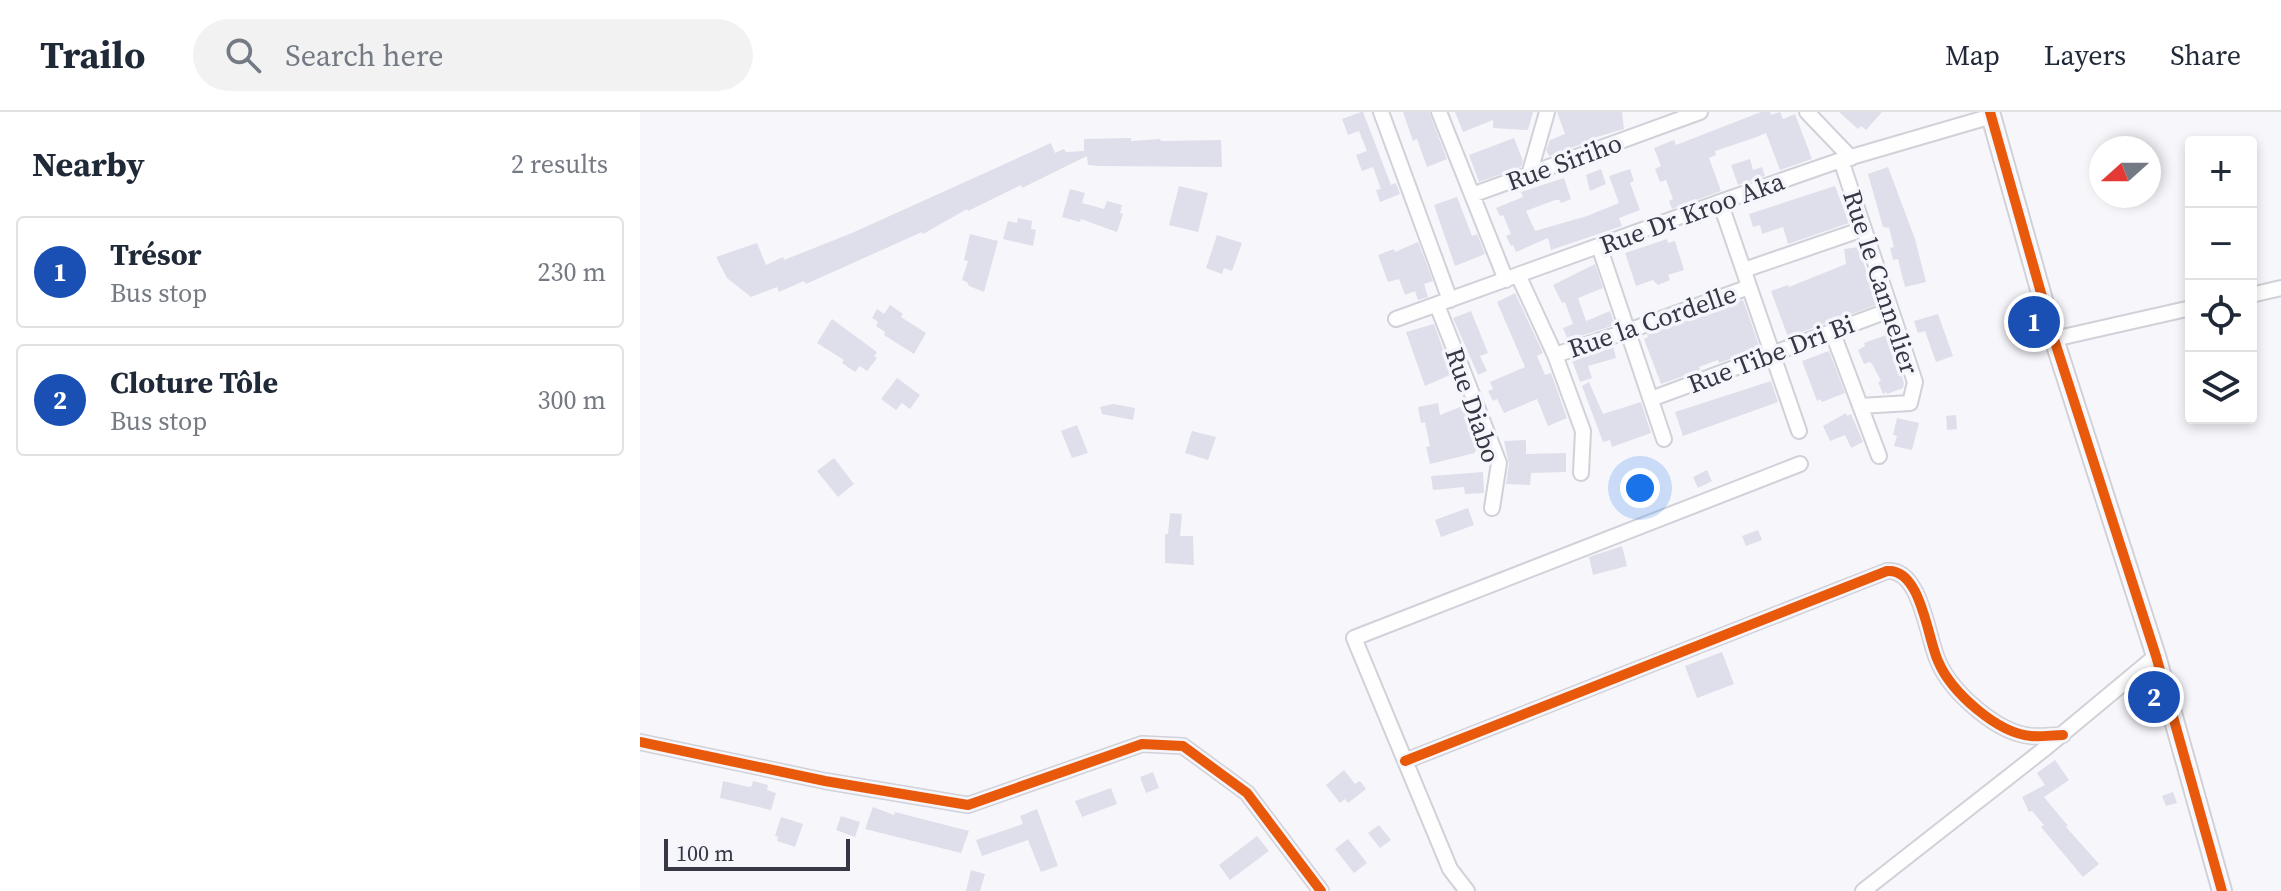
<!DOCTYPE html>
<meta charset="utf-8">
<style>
:root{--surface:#fff;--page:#f2f2f3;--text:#1f2937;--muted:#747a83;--line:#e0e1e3;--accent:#d93025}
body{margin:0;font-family:"Source Serif 4",serif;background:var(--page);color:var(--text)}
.controls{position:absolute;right:24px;top:24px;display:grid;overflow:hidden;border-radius:8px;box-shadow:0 4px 12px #0003}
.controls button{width:72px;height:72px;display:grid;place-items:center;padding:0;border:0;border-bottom:2px solid var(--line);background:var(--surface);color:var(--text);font:40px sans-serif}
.compass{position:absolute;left:1449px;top:24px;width:72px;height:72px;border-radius:50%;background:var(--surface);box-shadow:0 4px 12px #0003;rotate:249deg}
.scale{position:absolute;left:24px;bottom:20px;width:186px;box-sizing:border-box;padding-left:8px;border:4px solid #363744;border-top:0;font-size:22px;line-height:28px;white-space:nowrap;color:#363744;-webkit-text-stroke:6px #f5f5fc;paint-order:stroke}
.you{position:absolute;left:1000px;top:376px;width:28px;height:28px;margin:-20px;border:6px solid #fff;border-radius:50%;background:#1a73e8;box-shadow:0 0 0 12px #1a73e833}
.badge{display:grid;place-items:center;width:52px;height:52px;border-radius:50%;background:var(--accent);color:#fff;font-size:26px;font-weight:700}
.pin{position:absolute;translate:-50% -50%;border:4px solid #fff;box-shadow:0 2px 8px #0006}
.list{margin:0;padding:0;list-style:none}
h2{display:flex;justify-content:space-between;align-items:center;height:104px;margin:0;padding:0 32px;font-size:34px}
h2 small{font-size:26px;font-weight:400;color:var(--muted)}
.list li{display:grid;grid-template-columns:52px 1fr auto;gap:24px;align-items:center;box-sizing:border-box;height:112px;margin:0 16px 16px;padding:0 16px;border:2px solid var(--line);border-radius:8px}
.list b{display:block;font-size:30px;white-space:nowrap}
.list p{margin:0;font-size:26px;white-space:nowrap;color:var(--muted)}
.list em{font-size:26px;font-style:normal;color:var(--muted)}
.icon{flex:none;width:44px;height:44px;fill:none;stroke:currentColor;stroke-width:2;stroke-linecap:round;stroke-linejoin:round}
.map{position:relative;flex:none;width:1641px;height:779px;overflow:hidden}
header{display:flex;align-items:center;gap:48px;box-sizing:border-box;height:112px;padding:0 40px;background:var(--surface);border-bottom:2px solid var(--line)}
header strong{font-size:38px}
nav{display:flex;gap:44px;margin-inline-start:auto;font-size:28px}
.search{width:560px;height:72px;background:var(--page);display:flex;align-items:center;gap:20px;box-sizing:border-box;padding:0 28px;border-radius:44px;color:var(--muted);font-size:30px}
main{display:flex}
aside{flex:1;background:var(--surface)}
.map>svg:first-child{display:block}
</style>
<header>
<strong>Trailo</strong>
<div class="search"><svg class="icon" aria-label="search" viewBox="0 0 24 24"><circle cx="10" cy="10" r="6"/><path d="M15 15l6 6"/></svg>Search here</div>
<nav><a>Map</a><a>Layers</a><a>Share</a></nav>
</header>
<main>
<aside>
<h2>Nearby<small>2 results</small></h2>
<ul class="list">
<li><span class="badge" style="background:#1a4fb4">1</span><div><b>Trésor</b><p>Bus stop</p></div><em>230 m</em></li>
<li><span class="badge" style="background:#1a4fb4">2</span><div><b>Cloture Tôle</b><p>Bus stop</p></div><em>300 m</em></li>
</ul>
</aside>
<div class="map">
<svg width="1641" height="779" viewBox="0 0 1641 779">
<rect width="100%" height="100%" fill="#f6f6fb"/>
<path fill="#dfdfeb" d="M721,0h2l28,73 5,-2 4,11 -20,8 -4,-12 5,-1 -8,-22 -11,4 -6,-16 11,-4 -8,-20 -11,4 -6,-16z
M763,0h26l18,47 -20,8 -10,-28 -4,2z
M815,0h78l-5,18 -35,-2v-8l-30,12z
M917,0h65l2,17 -34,10v2l-41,15 -3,-6 4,-10 15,-6z
M1121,0h9l1,3 9,-3 3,7 12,-5 17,45 -32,11 -14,-37 -12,5 -39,13 1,4 -7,3 12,33 -49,18 -3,-8 4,-2 -7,-19 -6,2 -5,-13 6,-3 -7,-18 20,-8 2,5z
M1199,0h43l-16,18 -5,-4 -3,3z
M491,26v3l29,-2 1,2 60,-1 1,27 -122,-1 -12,-1 -1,-9 -65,32 -1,-3 -53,26 -1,-2 -44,25 -1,-2 -116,52 -2,-3 -25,11 -2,-5 -26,10 -24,-19 -11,-21 41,-14 9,22 17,-8 1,3 68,-27 199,-90 4,10 9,-4 2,3 18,-1v-12z
M874,26l9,23 -2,6 -42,15 -10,-27z
M1110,47l3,11 9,-3 3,9 -27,9 -7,-20z
M1248,55l27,72 11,43 -21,5 -7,-28 -5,1 -3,-12 4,-1 -5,-19 -6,-1 -15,-53z
M961,57l5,15 -16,7 -4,-16z
M990,57l4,12 -4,2 10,27 -21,8 3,8 -71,24 -3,-12 -32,14 -3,-7 -2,1 -5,-10 5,-2 -8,-19 -3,1 -4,-8 27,-11 -2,-5 43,-14 7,21 -10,4 -1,-3h-5l-29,11 9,20 52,-15 32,-13 -10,-27z
M539,74l29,7 -10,39 -29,-7z
M1195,74l14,37 -61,21 -5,-17 -21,7 -2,-9 -7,2 -4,-13z
M430,77l15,4 -3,10 22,6 3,-8 15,4 -2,8 3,1 -6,18 -36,-13 -1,3 -18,-5z
M817,85l15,39 5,-2 8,20 -30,12 -21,-61z
M378,106l14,3 -1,8 5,1 -3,16 -30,-7 5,-18 9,2z
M330,122l28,7 -14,51 -15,-6 -2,-4 -5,-2 6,-19 -4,-1z
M577,123l25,8 -10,28 -8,-3 -2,6 -16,-6z
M1027,127l1,4 7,-2 9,29 -16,5 2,5 -12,5 -5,-5 -17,6 -11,-33z
M778,130l15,39 -9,3 4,13 -10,3 -3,-9 -10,4 -6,-16 -11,3 -10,-27 16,-6 1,3z
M1219,135l17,58 -88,32 -17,-46 17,-6 1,2 57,-23 -2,-15z
M955,152l8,24 -25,10 8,23 24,-10 5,14 -47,15 -5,-12 10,-4 -8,-22 -3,1 -9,-18z
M875,181l28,60 -6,3 8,19 6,-2 16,45 -19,8 -11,-27 -33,14 -7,-14 -4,2 -5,-10 5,-2 -3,-7 35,-15 -28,-65z
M1103,188l17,48 -41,15 -1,-3 -19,7 1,3 -39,14 -17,-45 4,-2 -1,-2z
M250,193l13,9 -2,3 25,16 -12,21 -30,-19 1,-3 -9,-6 2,-4 -6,-4 5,-9 7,5z
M831,199l17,42 -8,3 7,15 -9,4 -25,-57z
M1298,202l15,42 -17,6 -11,-31 -7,2 -4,-12z
M192,207l45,33 -3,4 3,2 -10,13 -7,-5 -5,6 -13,-9 2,-3 -27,-17z
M794,212l18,50 -27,12 -19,-54z
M1249,222l15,49 -1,5 -16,6 -1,-2 -3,2 -5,-12 3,-1 -9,-17 -2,-2 -6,2 -6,-14 7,-4 -1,-3z
M973,234l3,12 -28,8 4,12 -12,4 -8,-22z
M1189,239l16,42 -23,9 -2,-3 -3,2 -15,-40z
M257,266l23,17 -10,14 -8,-6 -6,7 -15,-11z
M1131,269l7,21 -95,34 -8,-24z
M949,270l14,32 38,-12 10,31 -39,14 -2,-7 -7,2 -21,-56z
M798,291l2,12 25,-10 13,37 -3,11 -45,11 -4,-17 4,-1 -5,-24 -4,1 -3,-16z
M473,292l22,4 -2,12 -31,-6 -2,-7z
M1206,301l1,3 4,-2 12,28 -12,6 -6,-13 -15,6 -7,-15z
M1316,303l1,14 -10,1 -1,-14z
M1257,306l22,5 -7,27 -18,-4 3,-10 -4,-1z
M437,313l11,28 -16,5 -11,-27z
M552,319l24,6 -8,23 -23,-7z
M886,328v14l40,-1v19l-35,1 -1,12 -24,-1 3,-20 -5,-23z
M194,346l20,26 -16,13 -21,-26z
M1067,358l5,11 -14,7 -5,-11z
M843,360l1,21 -19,1 -1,-7 -31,3 -2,-14z
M828,396l6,17 -33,12 -6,-17z
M530,401l12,1 -2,22h13l1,29 -29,-2v-29h3z
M1118,418l4,10 -16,6 -4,-10z
M982,434l5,20 -34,9 -4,-18z
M1082,540l12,32 -37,14 -12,-32z
M1415,648l14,20 -25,17 24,29 -2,1 33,37 -16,13 -42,-50 3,-2 -12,-14 -3,1 -7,-15 23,-12 -8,-12z
M704,658l11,14 5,-3 6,8 -18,14 -3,-4 -5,4 -14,-18z
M513,660l6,16 -13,5 -6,-16z
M83,669l26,6 3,-1 1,-5 15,4 -1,5 9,3 -5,17 -51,-12z
M471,676l6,16 -35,13 -7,-16z
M1533,680l4,11 -11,3 -4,-10z
M233,695l21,8 1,-3 74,19 -8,22 -96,-24z
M397,697l21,57 -17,6 -13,-32 -46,16 -6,-16 47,-16 -3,-8z
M201,704l19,6 -5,15 -19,-7z
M141,705l22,7 -8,23 -18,-6 1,-4 -3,-1z
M739,713l12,15 -11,8 -12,-15z
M617,724l12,15 -39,29 -11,-15z
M708,727l19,24 -13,10 -19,-24z
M331,758l14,4 -5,17h-14z"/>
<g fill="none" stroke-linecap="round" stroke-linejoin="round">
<defs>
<path id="minor" d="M741,0l69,188
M799,0l67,168
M1167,0l44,46
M1201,48l74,222 -5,21 -50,3
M889,63l18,-63
M832,83l228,-83
M1080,90l79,229
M959,134l65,193
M1104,158l119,-41
M879,165l36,78 28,76 -2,42
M1611,183l30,-7
M797,193l62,158 -7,45
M756,207l324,-117 121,-42 151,-44
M1192,219l47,125
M1414,227l137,-31
M915,243l73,-24 121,-44
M1011,287l239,-89
M0,630l185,39 143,24 174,-61 41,2 64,47 74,98
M765,649l482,-190c34,-3 40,66 51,90 13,31 59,72 93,75 10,1 22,-1 32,-1
M827,779l-17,-22 -96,-231 446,-174
M1223,779l180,-141 113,-94"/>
<path id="tertiary" d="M1350,0l64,227 102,317 66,235"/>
</defs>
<use href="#minor" stroke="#d0d1d9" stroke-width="18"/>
<use href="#tertiary" stroke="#d0d1d9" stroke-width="22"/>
<use href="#minor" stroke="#fefefe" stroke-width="14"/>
<use href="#tertiary" stroke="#fefefe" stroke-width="18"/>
<defs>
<path id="cycleway" d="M1350,0l64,227 102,317 66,235
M0,630l185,39 143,24 174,-61 41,2 64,47 74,98
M765,649l482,-190c34,-3 40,66 51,90 13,31 59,72 93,75 10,1 22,-1 32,-1"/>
</defs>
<use href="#cycleway" stroke="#f5f5fc" stroke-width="15"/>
<use href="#cycleway" stroke="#e8590c" stroke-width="10"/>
</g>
<g text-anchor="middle" stroke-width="7" stroke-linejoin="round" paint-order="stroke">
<g font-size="26" fill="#363744" stroke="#f5f5fc">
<text transform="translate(924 50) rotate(-20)" y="9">Rue Siriho</text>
<text transform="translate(1052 101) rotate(-20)" y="9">Rue Dr Kroo Aka</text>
<text transform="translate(1241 170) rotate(72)" y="9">Rue le Cannelier</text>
<text transform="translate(1012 209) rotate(-19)" y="9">Rue la Cordelle</text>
<text transform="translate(1131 242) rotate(-21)" y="9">Rue Tibe Dri Bi</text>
<text transform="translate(833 293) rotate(71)" y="9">Rue Diabo</text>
</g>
</g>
</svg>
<div class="controls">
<button>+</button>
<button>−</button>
<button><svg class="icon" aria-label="locate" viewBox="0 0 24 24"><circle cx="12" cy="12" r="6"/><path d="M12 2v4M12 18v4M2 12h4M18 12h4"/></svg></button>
<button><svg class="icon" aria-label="layers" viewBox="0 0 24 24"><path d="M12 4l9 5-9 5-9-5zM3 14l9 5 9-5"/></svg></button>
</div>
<svg class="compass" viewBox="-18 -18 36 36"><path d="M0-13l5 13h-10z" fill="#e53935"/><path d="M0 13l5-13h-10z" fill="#747a83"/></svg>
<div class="scale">100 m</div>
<div class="you"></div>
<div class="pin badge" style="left:1394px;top:210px;background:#1a4fb4">1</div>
<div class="pin badge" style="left:1514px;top:585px;background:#1a4fb4">2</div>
</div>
</main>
